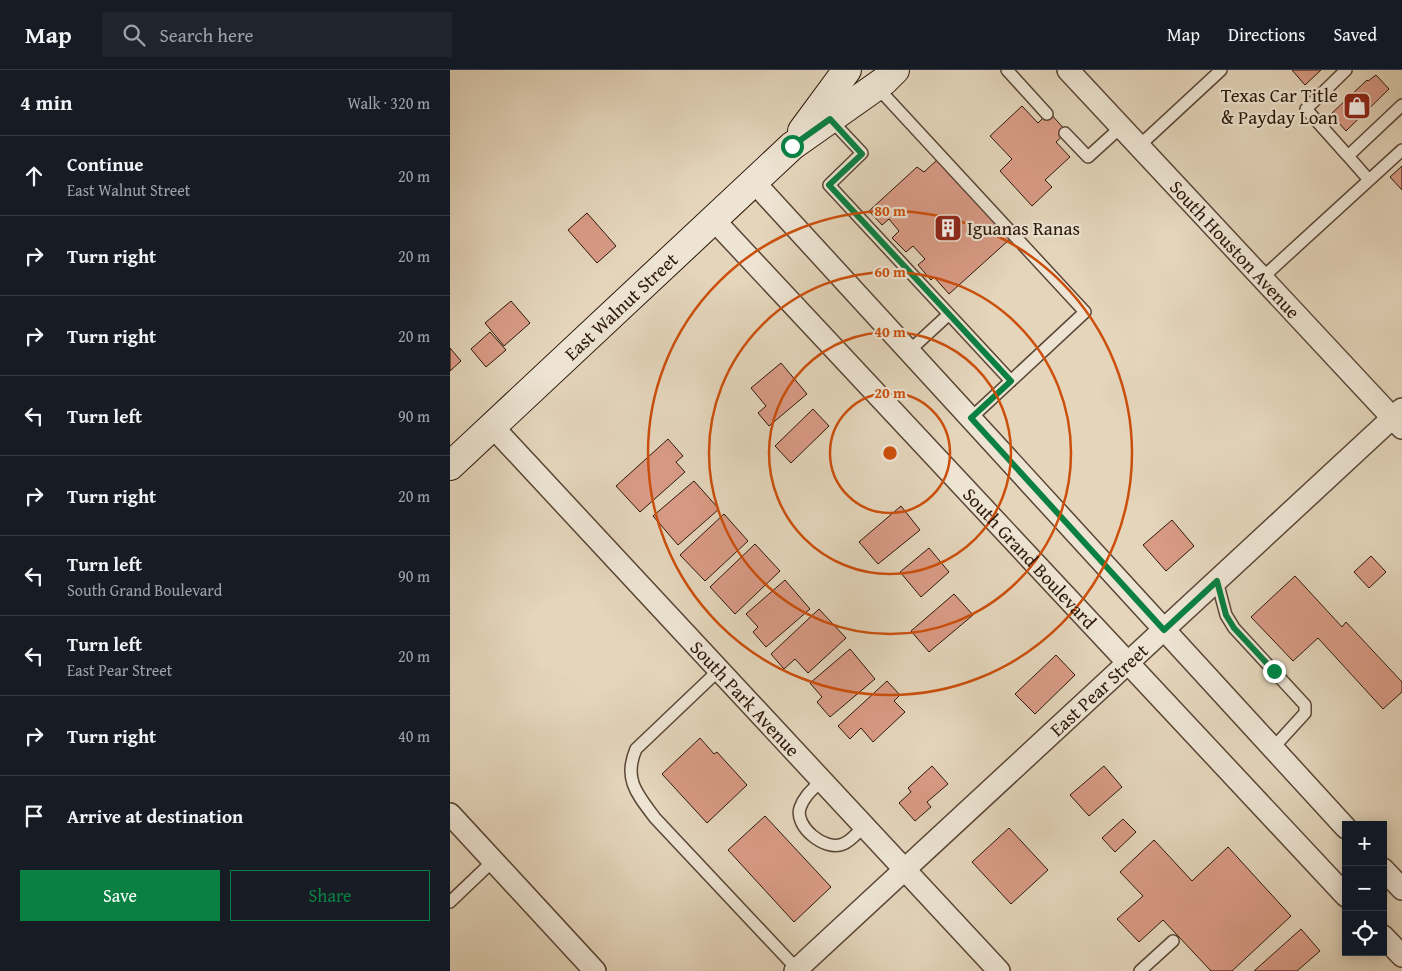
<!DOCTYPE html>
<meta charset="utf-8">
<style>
:root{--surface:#171b24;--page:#20242c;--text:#f1f3f6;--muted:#9ea1a6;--line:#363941;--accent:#0b8043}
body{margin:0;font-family:"Gentium Book Plus",serif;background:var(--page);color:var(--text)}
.controls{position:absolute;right:15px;bottom:15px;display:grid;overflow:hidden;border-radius:0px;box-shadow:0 2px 12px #0003}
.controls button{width:45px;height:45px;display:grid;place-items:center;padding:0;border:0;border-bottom:1px solid var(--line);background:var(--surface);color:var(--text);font:25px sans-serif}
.stop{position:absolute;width:15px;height:15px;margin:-11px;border:4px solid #0b8043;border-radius:50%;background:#fff}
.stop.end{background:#0b8043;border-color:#fff;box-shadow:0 1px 5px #0008}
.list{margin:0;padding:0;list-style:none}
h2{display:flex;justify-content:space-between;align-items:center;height:65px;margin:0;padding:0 20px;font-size:21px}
h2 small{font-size:16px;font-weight:400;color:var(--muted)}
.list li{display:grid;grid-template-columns:32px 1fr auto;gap:15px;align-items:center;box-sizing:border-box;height:80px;padding:0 20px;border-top:1px solid var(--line)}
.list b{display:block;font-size:19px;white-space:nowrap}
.list p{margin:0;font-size:16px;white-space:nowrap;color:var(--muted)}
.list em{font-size:16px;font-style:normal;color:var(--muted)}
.actions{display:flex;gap:10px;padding:15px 20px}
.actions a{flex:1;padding:11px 0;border:1px solid var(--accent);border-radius:0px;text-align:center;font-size:18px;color:var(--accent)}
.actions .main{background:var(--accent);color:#fff}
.icon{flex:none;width:28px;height:28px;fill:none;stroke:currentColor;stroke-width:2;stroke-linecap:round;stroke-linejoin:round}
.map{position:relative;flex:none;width:952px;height:901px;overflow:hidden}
header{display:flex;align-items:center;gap:30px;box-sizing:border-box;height:70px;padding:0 25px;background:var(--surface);border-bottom:1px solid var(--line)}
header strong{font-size:24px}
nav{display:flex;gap:28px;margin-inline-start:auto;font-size:18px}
.search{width:350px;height:45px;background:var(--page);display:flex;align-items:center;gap:12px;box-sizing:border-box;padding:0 18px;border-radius:0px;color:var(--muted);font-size:19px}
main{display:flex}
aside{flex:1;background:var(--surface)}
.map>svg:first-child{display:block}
</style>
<header>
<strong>Map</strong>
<div class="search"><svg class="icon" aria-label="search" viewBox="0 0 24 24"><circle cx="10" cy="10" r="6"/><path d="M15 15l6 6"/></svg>Search here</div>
<nav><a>Map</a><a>Directions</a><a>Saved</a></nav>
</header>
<main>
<aside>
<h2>4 min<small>Walk · 320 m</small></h2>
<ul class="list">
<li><svg class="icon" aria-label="ahead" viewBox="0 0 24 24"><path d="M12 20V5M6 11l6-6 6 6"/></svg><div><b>Continue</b><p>East Walnut Street</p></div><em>20 m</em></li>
<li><svg class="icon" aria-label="right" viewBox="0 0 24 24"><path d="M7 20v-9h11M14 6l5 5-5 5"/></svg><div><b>Turn right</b></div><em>20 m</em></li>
<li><svg class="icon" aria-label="right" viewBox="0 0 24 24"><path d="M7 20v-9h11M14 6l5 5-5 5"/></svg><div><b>Turn right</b></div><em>20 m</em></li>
<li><svg class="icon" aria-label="left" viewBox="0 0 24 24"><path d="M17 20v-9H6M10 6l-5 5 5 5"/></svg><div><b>Turn left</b></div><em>90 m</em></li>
<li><svg class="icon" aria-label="right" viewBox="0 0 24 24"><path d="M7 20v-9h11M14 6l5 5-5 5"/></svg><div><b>Turn right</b></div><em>20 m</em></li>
<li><svg class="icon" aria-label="left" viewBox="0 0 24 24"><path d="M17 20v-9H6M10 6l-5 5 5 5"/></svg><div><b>Turn left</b><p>South Grand Boulevard</p></div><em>90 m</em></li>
<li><svg class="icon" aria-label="left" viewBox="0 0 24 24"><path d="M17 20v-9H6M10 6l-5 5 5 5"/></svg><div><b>Turn left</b><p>East Pear Street</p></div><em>20 m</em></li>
<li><svg class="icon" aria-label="right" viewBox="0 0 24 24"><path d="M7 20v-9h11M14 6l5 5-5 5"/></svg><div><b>Turn right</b></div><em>40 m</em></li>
<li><svg class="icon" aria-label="arrive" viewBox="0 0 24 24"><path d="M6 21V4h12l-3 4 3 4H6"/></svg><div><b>Arrive at destination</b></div></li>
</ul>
<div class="actions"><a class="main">Save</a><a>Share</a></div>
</aside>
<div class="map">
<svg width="952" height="901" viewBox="0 0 952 901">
<rect width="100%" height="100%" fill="#e4d5bb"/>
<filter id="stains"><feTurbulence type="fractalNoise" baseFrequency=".004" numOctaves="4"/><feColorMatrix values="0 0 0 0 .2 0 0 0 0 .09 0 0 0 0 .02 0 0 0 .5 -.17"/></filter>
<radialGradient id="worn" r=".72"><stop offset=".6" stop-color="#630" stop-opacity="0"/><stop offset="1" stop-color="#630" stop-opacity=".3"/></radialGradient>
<path fill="#d99b86" stroke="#2c1709" d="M842,0h29l-16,15z
M926,5l13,14 -43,42 -15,-17 36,-34 1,1z
M572,36l16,17 11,-11 18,20 -11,10 14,15 -25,23 7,7 -20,19 -32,-35 12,-12 -22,-23z
M487,90l73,79 -61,55 -15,-17 -3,3 -13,-15 7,-6 -12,-13 -7,6 -14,-14 7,-7 -10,-12 -7,6 -13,-14 48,-44 7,5z
M952,96v24l-12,-13z
M137,143l29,33 -19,17 -29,-33z
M61,231l19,22 -26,23 -19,-23z
M40,262l16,18 -20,17 -15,-18z
M0,278l11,13 -11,10z
M331,293l26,31 -38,32 -11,-13 8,-7 -15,-18z
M363,339l16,17 -38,37 -16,-17z
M218,369l15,17 -7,6 9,10 -45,40 -24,-26z
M244,411l25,28 -41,36 -25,-29z
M451,436l19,24 -42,34 -19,-22z
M274,444l24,27 -43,40 -25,-26z
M722,450l22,26 -28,25 -23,-26z
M305,474l25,27 -45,43 -25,-27z
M479,478l20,24 -28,25 -21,-25z
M921,486l15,16 -17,16 -15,-16z
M845,506l47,51 4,-5 56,60v10l-19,17 -65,-71 -25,23 -42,-44z
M335,510l25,29 -44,38 -13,-15 5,-5 -12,-13z
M504,524l19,21 -44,37 -18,-21z
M369,539l27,29 -38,35 -13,-14 -11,10 -13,-15z
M400,579l25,30 -45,38 -13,-15 5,-5 -12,-14z
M606,585l19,20 -40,39 -20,-20z
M437,611l13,14 -6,6 11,11 -32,30 -12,-14 -11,11 -12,-13z
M250,668l14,16 3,-2 30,33 -40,38 -45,-49z
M482,696l16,18 -21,18 4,5 -16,14 -16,-18 12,-11 -3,-4z
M654,696l18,21 -33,29 -19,-21z
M315,746l66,71 -37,35 -66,-72z
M673,749l13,13 -21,20 -13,-14z
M559,758l39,42 -37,34 -39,-42z
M704,770l38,41 36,-34 63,69 -59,55h-21l-48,-51 -24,22 -22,-23 26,-23 -23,-24z
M851,859l19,22 -23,20h-43z"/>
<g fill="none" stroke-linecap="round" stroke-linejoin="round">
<defs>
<path id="lane" d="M557,0l40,44
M896,0l-40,39 42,47 54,-51
M426,16l209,226 -114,106
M380,49l32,34 -33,32 182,196
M615,63l23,24 33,-30
M689,76l82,-76
M898,86l21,24
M812,208l140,-128
M459,281l39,-36
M767,511l9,34 8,13 71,77v8l-32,35
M269,600l-83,79c-13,30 1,45 19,69l142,151
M372,710c-9,9 -18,16 -22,28 -6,18 25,44 43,36 8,-3 15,-12 21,-18
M0,832l43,-41
M690,901l33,-30"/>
<g id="street">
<path id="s1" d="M618,0l334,358"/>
<path d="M304,112l592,646"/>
<path id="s2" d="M263,149l633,677"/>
<path id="s3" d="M42,356l507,545"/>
<path d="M0,744l145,157"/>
<path d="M933,799l19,20"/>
<path d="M933,866l19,20"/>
<path id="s4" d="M345,901l607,-562"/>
</g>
<g id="secondary">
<path d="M352,61l45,-61"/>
<path id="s5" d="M0,396l342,-320 92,-65 11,-11"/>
</g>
</defs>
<use href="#lane" stroke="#5a4636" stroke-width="14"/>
<use href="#street" stroke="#5a4636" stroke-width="24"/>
<use href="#secondary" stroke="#2c1709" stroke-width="30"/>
<use href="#lane" stroke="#ede4d3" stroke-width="11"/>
<use href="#street" stroke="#ede4d3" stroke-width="21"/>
<use href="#secondary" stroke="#ede4d3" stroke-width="28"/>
</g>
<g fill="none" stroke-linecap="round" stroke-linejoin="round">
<path stroke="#0b8043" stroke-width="6" d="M342,76l38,-27 32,35 -33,31 182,196 -40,37 193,212 53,-49 9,34 8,13 40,43"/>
</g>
<g fill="none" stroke="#cc4f0c" stroke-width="2.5">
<circle cx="440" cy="383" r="60"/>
<circle cx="440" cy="383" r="121"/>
<circle cx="440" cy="383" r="181"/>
<circle cx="440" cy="383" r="242"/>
</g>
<defs>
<symbol id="shop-square" viewBox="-11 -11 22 22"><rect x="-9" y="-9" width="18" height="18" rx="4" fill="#8f2418" stroke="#ede4d3"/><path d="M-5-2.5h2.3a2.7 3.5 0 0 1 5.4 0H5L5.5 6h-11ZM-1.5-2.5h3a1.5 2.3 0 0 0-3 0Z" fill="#fff"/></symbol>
<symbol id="building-square" viewBox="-11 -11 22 22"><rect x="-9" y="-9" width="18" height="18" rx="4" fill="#8f2418" stroke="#ede4d3"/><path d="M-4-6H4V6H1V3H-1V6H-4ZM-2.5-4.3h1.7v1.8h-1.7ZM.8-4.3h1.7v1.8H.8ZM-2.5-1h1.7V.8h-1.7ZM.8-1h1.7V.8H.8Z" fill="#fff"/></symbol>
</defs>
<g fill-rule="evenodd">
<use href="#shop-square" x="891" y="20" width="32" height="32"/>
<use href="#building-square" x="482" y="142" width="32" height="32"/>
</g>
<g text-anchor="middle" stroke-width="4.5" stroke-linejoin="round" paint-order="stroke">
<g font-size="19" fill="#2c1709" stroke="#ede4d3" text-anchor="end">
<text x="888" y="32">Texas Car Title<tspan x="888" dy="22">&amp; Payday Loan</tspan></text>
<text x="517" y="165" text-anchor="start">Iguanas Ranas</text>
</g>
<g font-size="19" fill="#2c1709" stroke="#ede4d3">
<text dy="7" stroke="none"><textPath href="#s1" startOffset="245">South Houston Avenue</textPath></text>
<text dy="7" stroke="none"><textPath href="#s5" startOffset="234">East Walnut Street</textPath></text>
<text dy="7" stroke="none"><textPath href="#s2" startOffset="464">South Grand Boulevard</textPath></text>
<text dy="7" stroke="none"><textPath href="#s4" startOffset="414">East Pear Street</textPath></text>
<text dy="7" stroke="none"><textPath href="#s3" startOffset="372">South Park Avenue</textPath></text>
</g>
</g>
<circle cx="440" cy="383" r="8" fill="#cc4f0c" stroke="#ede4d3" stroke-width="2.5"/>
<g font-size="15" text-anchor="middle" font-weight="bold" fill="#cc4f0c" stroke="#ede4d3" stroke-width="4.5" stroke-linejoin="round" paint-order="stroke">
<text x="440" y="146">80 m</text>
<text x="440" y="207">60 m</text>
<text x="440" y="267">40 m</text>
<text x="440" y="328">20 m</text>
</g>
<rect width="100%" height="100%" filter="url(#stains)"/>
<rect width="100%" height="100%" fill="url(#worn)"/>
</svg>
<div class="controls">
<button>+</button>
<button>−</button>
<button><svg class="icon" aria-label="locate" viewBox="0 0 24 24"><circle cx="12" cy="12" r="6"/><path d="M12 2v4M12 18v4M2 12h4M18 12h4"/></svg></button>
</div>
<div class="stop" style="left:342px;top:76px"></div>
<div class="stop end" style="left:824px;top:601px"></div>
</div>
</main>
